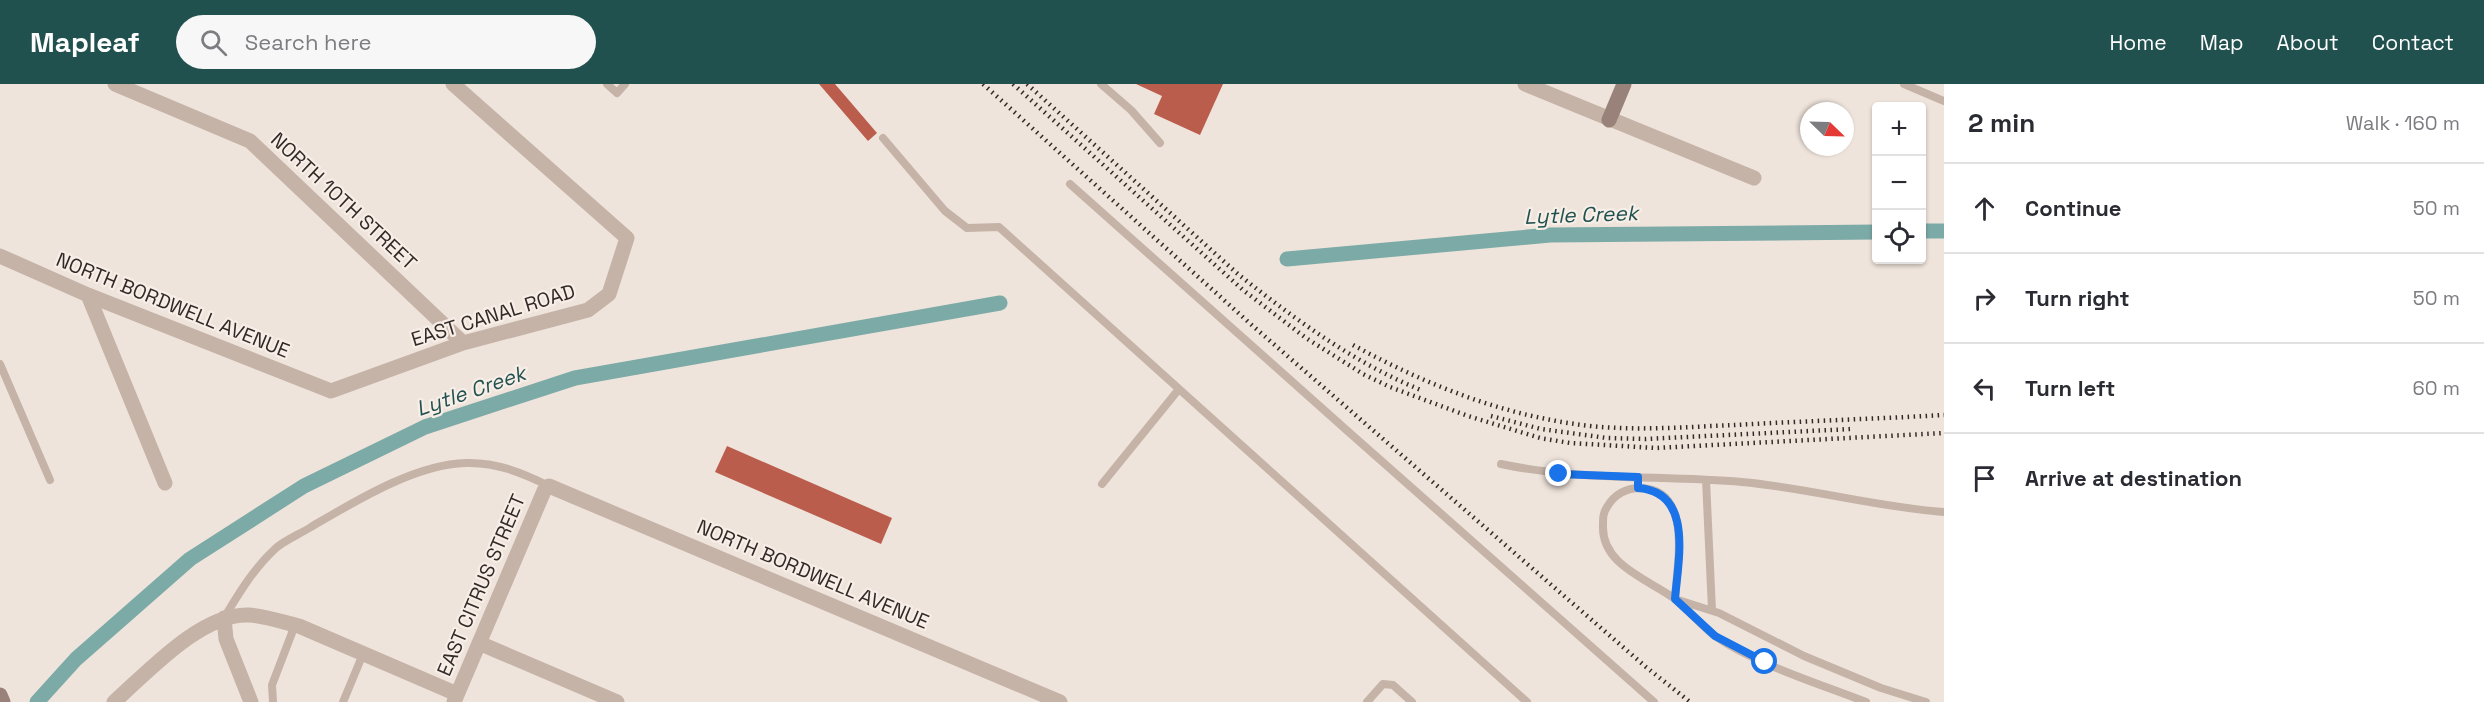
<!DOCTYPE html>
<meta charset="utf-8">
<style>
:root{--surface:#fff;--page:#f7f7f7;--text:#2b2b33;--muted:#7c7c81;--line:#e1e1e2;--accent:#21514f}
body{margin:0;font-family:"Space Grotesk",sans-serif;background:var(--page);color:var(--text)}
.controls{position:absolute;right:18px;top:18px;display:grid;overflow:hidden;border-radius:6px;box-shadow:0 2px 4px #0004}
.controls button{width:54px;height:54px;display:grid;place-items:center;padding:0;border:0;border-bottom:2px solid var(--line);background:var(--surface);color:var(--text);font:30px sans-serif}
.compass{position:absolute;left:1800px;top:18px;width:54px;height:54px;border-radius:50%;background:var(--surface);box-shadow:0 2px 4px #0004;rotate:113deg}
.stop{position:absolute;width:18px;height:18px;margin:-14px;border:4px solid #1a73e8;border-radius:50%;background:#fff}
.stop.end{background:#1a73e8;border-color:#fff;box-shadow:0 2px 6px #0008}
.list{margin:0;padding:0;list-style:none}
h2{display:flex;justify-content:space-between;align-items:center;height:78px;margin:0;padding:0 24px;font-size:26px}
h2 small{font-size:20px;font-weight:400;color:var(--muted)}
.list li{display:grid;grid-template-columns:39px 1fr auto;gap:18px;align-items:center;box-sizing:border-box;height:90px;padding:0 24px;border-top:2px solid var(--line)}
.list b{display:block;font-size:22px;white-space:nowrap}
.list em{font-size:20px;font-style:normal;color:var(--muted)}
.icon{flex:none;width:33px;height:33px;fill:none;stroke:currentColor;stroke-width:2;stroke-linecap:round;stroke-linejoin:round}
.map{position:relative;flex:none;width:1944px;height:618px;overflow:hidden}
header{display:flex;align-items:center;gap:36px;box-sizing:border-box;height:84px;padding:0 30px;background:var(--accent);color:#fff}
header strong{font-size:28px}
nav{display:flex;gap:33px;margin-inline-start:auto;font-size:21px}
.search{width:420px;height:54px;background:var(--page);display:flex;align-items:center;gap:15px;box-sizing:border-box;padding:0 21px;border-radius:33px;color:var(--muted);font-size:22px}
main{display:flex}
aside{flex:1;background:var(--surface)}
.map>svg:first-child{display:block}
</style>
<header>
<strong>Mapleaf</strong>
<div class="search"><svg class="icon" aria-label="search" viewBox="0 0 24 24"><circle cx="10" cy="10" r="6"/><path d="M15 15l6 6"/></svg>Search here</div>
<nav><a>Home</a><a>Map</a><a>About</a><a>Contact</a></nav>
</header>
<main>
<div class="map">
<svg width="1944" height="618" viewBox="0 0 1944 618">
<rect width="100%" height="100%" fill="#efe4db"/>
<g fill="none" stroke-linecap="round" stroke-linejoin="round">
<path stroke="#7caaa7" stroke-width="15" d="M1922,147h22
M1287,175l263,-24 326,-3
M37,618l39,-43 114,-100 114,-73 121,-59 150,-49 425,-75"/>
</g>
<path fill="#bb5d4d" d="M819,0h16l42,49 -9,8z
M1136,0h87l-23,51 -46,-21 8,-18z
M727,362l165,72 -11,26 -166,-72z"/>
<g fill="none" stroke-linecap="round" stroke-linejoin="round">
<path stroke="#c6b3a8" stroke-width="8" d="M607,0l10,9 8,-9
M1101,0l30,26 29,33
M1904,0l40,17
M883,54l62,73 22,17 32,-1 528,475
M1070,100c194,174 389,345 584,518
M0,280l50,116
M1501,380c79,17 160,11 241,18 67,6 134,25 202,30
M1706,396l6,130
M1102,400l77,-95
M1675,515c2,-35 18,-109 -34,-111 -15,0 -27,7 -34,19 -4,6 -4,11 -4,18 -2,40 45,54 72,74 14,11 26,27 40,37 40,28 105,48 151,66
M1678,516l41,13 85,43 77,32 45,14
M224,534c15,-25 30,-50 52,-70 9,-8 24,-14 35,-21 43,-25 104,-63 155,-64 30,-1 57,10 83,23
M273,618l-1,-17 23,-60
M343,618l20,-48
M1367,618l16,-18 10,1 19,17"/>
<path stroke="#c6b3a8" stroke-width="15" d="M115,0l135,57 213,202
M1525,0l229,94
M0,172l88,39 243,96 132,-48 125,-33 21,-16 18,-56 -174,-154
M88,211l77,188
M224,534l2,21 25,63
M479,559l138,59
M114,618c34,-30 87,-89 135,-87 17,1 33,7 50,11l158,68
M454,618l90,-211 5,-5 511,216"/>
<path stroke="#99827a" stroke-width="15" d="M1609,36l15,-36
M0,611l3,7"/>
<path stroke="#332a27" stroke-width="4.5" stroke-dasharray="1.5 4.5" stroke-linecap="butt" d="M983,0l271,243 392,340 44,35
M1013,0l230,206 63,48 57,36 27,13 78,29 72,22 30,5 86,5 288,-15
M1027,0l212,191c56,44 115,88 182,115
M1353,261c70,38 144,68 222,79 51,8 109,3 160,1 69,-4 139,-6 209,-10
M1491,332l50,13 66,9 38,1 206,-10"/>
</g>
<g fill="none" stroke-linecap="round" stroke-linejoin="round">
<path stroke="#1a73e8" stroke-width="8" d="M1559,390l79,3v11c56,4 40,72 37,111l40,37 50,26"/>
</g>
<g text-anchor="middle" stroke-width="4.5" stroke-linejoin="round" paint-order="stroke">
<g font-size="20" fill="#332a27" stroke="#f7eee7">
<text transform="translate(344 117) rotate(43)" y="7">NORTH 10TH STREET</text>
<text transform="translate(173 221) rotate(22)" y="7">NORTH BORDWELL AVENUE</text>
<text transform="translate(493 231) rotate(-17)" y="7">EAST CANAL ROAD</text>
<text transform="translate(813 490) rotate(23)" y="7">NORTH BORDWELL AVENUE</text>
<text transform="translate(481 501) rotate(-67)" y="7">EAST CITRUS STREET</text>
</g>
<g font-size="21" font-style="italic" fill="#21514f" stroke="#f7eee7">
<text transform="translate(1581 131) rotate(-2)" y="7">Lytle Creek</text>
<text transform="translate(471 307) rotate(-19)" y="7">Lytle Creek</text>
</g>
</g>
</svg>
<div class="controls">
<button>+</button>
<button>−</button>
<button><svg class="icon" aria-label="locate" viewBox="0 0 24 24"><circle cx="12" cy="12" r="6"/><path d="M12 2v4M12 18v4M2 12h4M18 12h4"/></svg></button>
</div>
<svg class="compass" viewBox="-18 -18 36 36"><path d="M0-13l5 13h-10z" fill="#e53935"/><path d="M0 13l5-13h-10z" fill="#7c7c81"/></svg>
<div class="stop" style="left:1765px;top:578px"></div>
<div class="stop end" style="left:1559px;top:390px"></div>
</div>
<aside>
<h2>2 min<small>Walk · 160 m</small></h2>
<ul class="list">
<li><svg class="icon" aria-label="ahead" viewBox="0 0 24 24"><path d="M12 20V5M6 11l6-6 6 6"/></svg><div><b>Continue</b></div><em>50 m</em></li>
<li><svg class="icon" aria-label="right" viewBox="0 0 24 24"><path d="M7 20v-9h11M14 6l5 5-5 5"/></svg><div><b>Turn right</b></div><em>50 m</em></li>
<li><svg class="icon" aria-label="left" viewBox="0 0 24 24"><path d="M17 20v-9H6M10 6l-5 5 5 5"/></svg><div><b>Turn left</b></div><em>60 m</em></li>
<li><svg class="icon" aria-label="arrive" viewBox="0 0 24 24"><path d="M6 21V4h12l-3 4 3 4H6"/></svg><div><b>Arrive at destination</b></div></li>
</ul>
</aside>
</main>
